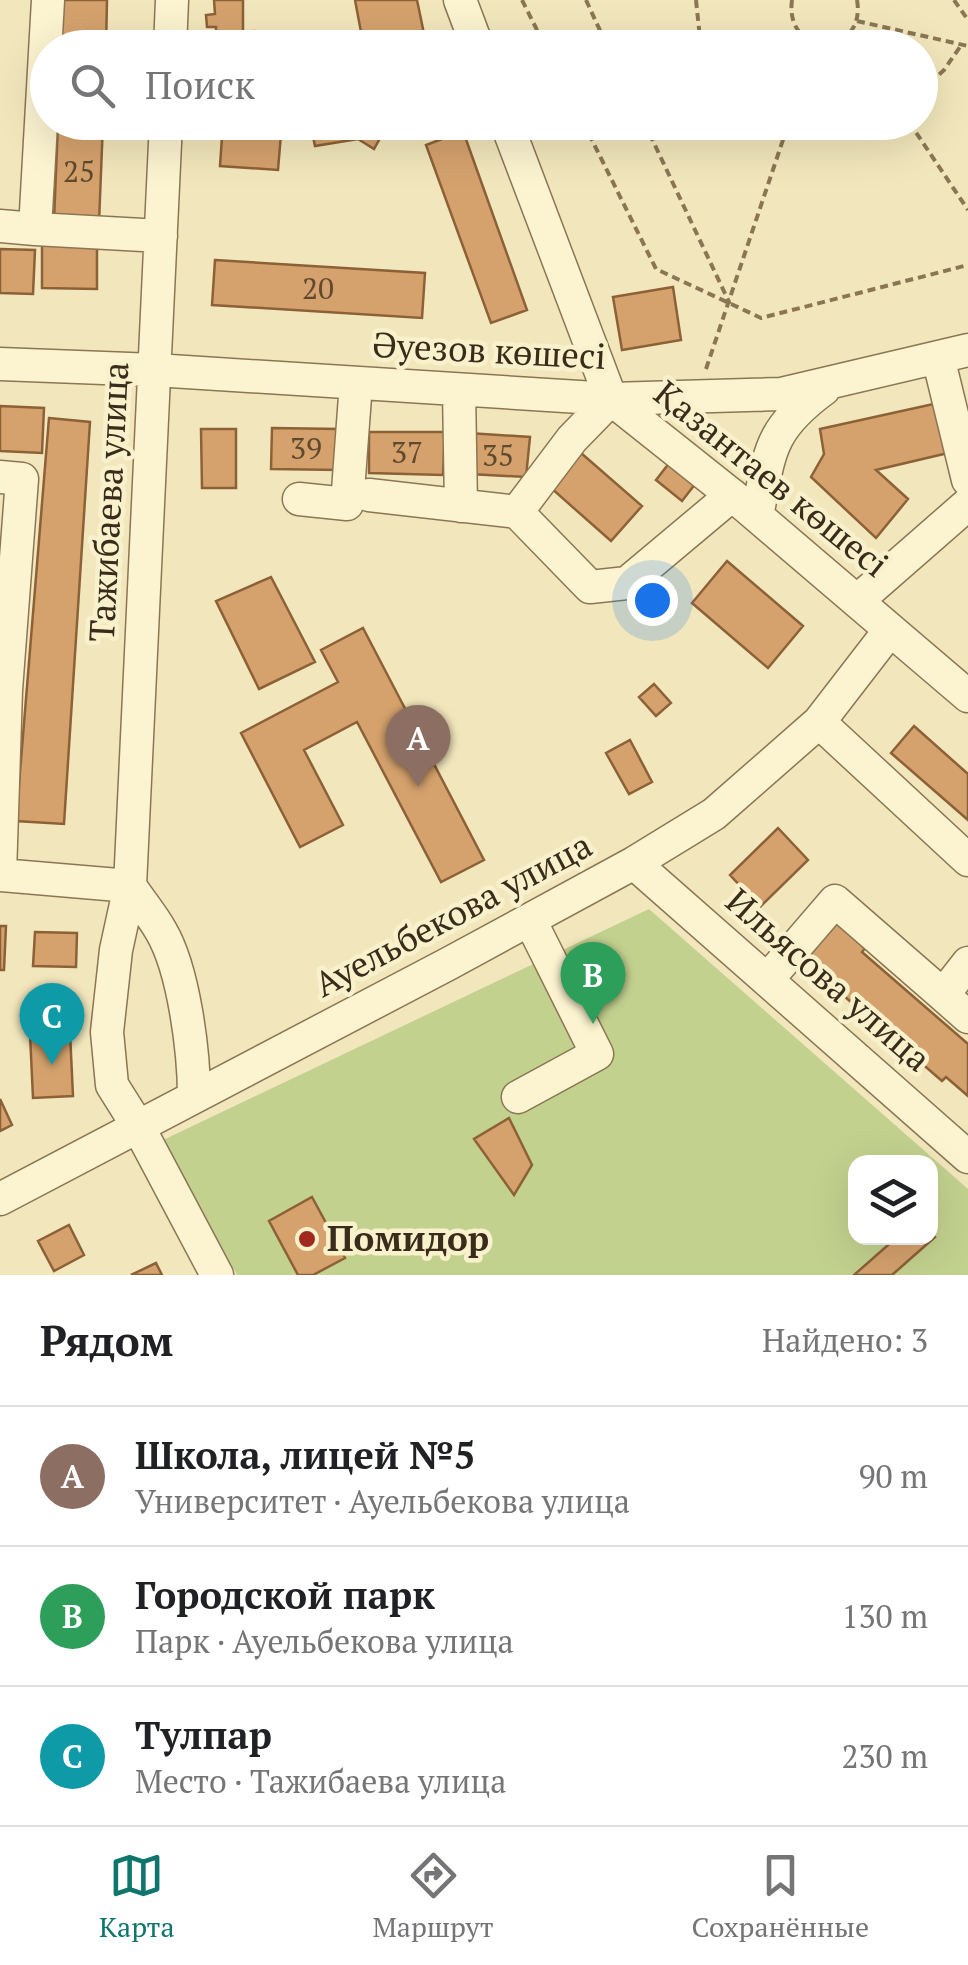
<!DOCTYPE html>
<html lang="ru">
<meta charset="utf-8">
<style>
:root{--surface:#fff;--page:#f6f6f6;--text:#202124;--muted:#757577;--line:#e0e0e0;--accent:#0f766e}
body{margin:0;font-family:"PT Serif",serif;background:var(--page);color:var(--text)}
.controls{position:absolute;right:30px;bottom:30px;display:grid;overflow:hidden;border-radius:20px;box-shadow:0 10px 40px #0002}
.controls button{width:90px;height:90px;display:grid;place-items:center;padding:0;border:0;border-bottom:2px solid var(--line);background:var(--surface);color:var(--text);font:50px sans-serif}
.you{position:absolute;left:652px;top:600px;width:35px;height:35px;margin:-25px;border:8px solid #fff;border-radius:50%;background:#1a73e8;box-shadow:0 0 0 15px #1a73e833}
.badge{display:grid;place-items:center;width:65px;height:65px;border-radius:50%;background:var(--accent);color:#fff;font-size:32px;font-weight:700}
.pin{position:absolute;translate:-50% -82px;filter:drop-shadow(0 2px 5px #0008)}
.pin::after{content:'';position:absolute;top:52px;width:35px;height:30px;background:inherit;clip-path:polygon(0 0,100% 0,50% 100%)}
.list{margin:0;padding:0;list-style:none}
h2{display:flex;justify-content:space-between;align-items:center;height:130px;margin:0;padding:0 40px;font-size:42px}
h2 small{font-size:32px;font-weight:400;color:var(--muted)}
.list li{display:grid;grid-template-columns:65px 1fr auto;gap:30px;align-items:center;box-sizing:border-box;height:140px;padding:0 40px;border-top:2px solid var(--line)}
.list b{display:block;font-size:38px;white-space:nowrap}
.list p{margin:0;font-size:32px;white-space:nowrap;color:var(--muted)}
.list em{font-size:32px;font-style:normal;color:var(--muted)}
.icon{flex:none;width:55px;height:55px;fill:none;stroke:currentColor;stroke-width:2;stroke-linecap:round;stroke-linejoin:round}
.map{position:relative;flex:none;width:968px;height:1275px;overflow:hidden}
.search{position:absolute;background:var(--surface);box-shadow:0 10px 40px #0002;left:30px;right:30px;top:30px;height:110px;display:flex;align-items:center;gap:25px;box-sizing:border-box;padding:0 35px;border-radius:55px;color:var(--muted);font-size:38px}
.sheet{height:550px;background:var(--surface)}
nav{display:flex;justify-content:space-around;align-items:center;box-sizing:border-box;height:140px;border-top:2px solid var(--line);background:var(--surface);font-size:28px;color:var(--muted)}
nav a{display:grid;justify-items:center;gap:5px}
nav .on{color:var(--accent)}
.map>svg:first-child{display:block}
</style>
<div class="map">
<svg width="968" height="1275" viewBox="0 0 968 1275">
<rect width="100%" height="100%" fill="#f2e7bc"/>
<path fill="#c3d18f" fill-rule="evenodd" d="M649,909l319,280v86h-731l-74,-135zM856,1162h74v76h-74z"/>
<path fill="#d5a26d" stroke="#8d6137" stroke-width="2.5" d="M62,0h45l-1,48h-45z
M214,0h29v32l11,-1 1,17h-39v-21h-9l-1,-12 9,-1z
M355,0h62l10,48h-63z
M58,122h45l-4,101 -45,-2z
M223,122h59l-4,48 -58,-4z
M310,122h78v2l-14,25 -16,-10 -43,7z
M463,131l64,179 -36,13 -65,-178z
M42,240h55v49l-55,-1z
M0,249l35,1 -2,44 -33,-1z
M215,260l210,13 -3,45 -210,-13z
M673,287l8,53 -59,10 -9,-53z
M938,403l10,50 -72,17 32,29 -32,39 -65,-61 13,-23 -4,-25z
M0,406l44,2 -2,45 -42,-2z
M49,418l41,4 -26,402 -48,-3z
M272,428l68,1v41l-69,-1z
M201,429h35v59h-34z
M369,432h76l-2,43 -74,-2z
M468,433l62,4 -4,40 -56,-3z
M581,453l61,53 -31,35 -60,-53z
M670,462l26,21 -14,18 -26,-21z
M727,561l76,65 -35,42 -76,-65z
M271,577l44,85 -56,27 -43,-88z
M363,628l121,232 -43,22 -84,-160 -53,28 39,75 -43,22 -59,-114 97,-51 -17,-32z
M654,684l17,19 -15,13 -17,-19z
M914,726l54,48v46l-77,-67z
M630,740l22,42 -23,12 -23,-41z
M778,828l30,32 -48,47 -30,-32z
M836,919l31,27 -5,6 106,92v52l-22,-19 -4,4 -113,-98 3,-4 -27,-24z
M0,926h6l-2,44h-4z
M35,932l42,1 -1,34 -43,-1z
M70,1032l3,64 -40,2 -3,-64z
M0,1099l12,26 -12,6z
M509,1118l23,47 -18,30 -40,-56z
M312,1197l33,61 -32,17h-15l-29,-54z
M69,1225l15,30 -30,16 -16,-30z
M930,1231l5,6 -43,38h-38l42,-37h34z
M156,1263l6,12h-31z"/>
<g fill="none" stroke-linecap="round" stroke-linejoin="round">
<defs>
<path id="minor" d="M48,0l-13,229 126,7
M460,0l18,48
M170,48l2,-48
M166,122l-36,764c10,15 22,29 31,45 23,39 33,121 33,166
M506,122l105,277 132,105 225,192
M0,226l35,3
M938,357l30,123
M0,364l155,6 456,29 170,-5 187,-44
M459,390l2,116
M0,477l22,2 -16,211 -6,184
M369,495l148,17 73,75 37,-4 105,-88
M299,499l48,5 9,-121
M517,512l55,-73 39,-40
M757,516c13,-64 11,-86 67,-127
M857,601l111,-97
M819,722l149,138
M634,863l334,294
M0,875l130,11 -14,64 -9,82 5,53 27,43 78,147
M968,963l-25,32 25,22
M767,980l68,-79 108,94
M518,1097l79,-43 -67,-134
M0,1199l448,-235 186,-101 80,-49 105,-92 71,-92"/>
</defs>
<use href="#minor" stroke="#8b7654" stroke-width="35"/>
<path stroke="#8b7654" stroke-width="4" stroke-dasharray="8 5" stroke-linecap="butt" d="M522,0l24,48
M586,0l22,48
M696,0l5,48
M792,0c-8,59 75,57 65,0
M954,0l14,20
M857,21l111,25
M920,92l24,-22 18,-26
M583,122l73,147 105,49 207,-53
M644,122l86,182
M763,122c35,19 66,16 103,0
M909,122l59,88
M706,369l83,-247"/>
<use href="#minor" stroke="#fcf3d0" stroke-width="32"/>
</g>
<circle fill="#a1291d" stroke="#f9f0cc" stroke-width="4" cx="307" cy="1239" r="10"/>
<g text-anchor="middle" stroke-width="9" stroke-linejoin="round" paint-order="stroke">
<g font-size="30" fill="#604a2f">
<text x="79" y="182">25</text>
<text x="318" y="299">20</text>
<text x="306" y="459">39</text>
<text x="407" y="463">37</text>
<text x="498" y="466">35</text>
</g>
<g font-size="35" fill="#392c1a" stroke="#f9f0cc">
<text transform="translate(489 351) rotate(3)" y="12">Әуезов көшесі</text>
<text transform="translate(771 479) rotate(39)" y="12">Қазантаев көшесі</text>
<text transform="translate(109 502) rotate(-87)" y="12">Тажибаева улица</text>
<text transform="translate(453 915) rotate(-28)" y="12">Ауельбекова улица</text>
<text transform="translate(828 980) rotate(41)" y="12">Ильясова улица</text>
</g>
<g font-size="35" font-weight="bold" fill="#392c1a" stroke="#f9f0cc" text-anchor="start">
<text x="327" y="1251">Помидор</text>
</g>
</g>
</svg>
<div class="controls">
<button><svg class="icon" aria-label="layers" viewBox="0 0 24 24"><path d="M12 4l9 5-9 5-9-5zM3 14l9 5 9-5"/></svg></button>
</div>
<div class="you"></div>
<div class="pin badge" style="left:418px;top:787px;background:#8d6e63">A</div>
<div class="pin badge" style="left:593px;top:1024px;background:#2e9e5b">B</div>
<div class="pin badge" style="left:52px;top:1065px;background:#0f9aa8">C</div>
<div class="search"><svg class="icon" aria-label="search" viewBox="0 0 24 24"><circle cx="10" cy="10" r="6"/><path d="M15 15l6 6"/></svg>Поиск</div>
</div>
<section class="sheet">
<h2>Рядом<small>Найдено: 3</small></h2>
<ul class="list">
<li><span class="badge" style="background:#8d6e63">A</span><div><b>Школа, лицей №5</b><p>Университет · Ауельбекова улица</p></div><em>90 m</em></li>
<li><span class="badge" style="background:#2e9e5b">B</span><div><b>Городской парк</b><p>Парк · Ауельбекова улица</p></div><em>130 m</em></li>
<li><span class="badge" style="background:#0f9aa8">C</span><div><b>Тулпар</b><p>Место · Тажибаева улица</p></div><em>230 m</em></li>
</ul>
</section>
<nav>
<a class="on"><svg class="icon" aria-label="map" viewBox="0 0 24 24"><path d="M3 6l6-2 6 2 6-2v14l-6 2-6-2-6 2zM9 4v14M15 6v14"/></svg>Карта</a>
<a><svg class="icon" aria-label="directions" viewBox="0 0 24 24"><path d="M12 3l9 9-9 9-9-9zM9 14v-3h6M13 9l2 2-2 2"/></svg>Маршрут</a>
<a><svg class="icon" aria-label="saved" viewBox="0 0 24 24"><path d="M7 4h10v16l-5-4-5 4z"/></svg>Сохранённые</a>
</nav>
